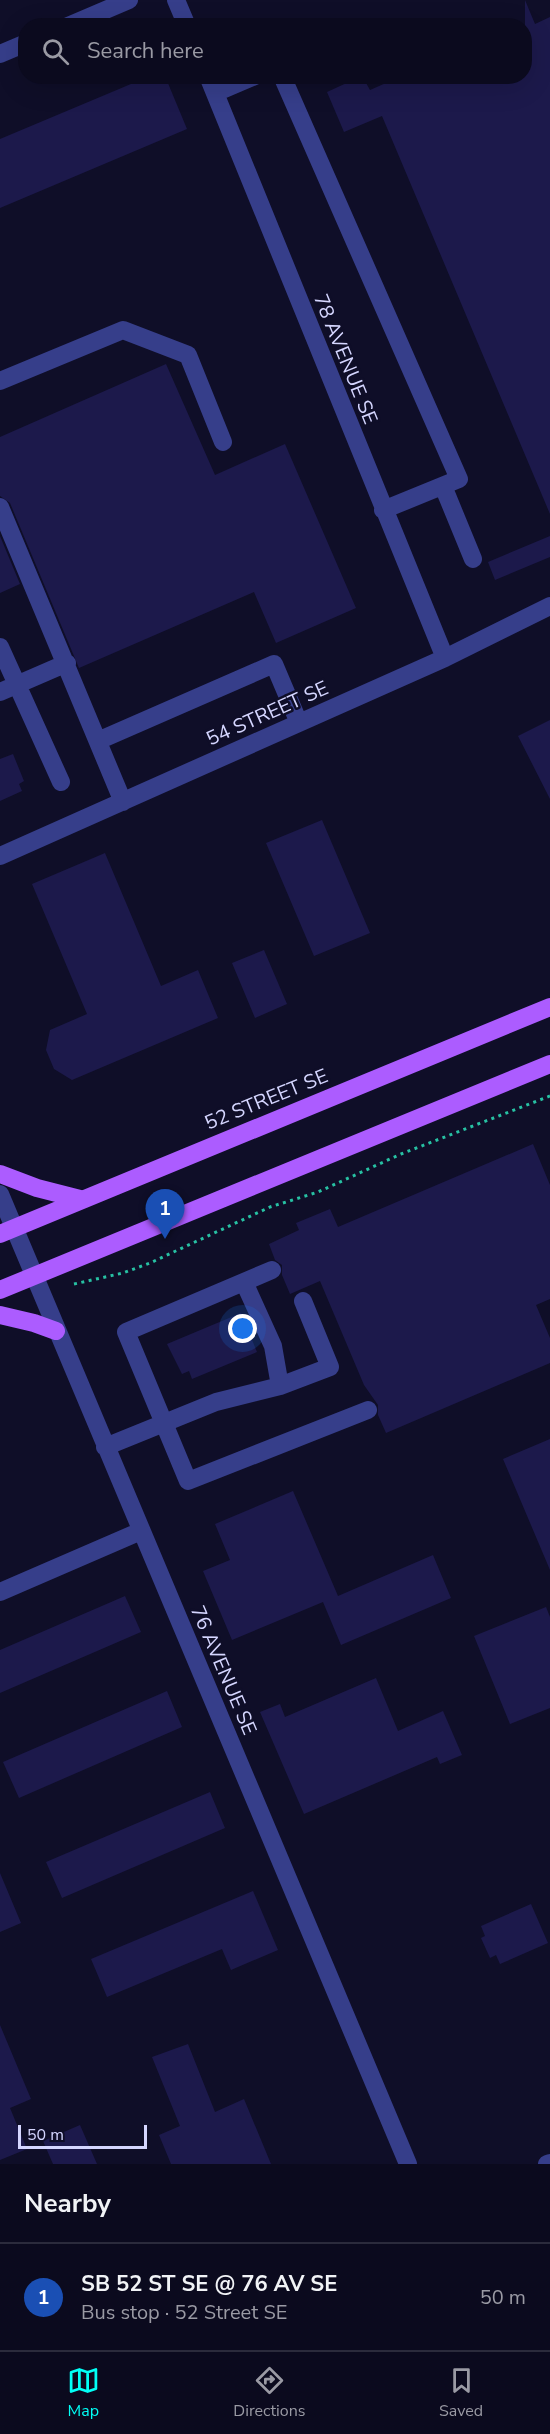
<!DOCTYPE html>
<meta charset="utf-8">
<style>
:root{--surface:#0b0a1e;--page:#141327;--text:#f1f3f6;--muted:#9a9aa4;--line:#2b2b3c;--accent:#01fff6}
body{margin:0;font-family:"Nunito Sans",sans-serif;background:var(--page);color:var(--text)}
.scale{position:absolute;left:18px;bottom:15px;width:129px;box-sizing:border-box;padding-left:6px;border:3px solid #d5d6ff;border-top:0;font-size:16px;line-height:21px;white-space:nowrap;color:#d5d6ff;-webkit-text-stroke:4px #0f0e28;paint-order:stroke}
.you{position:absolute;left:243px;top:1329px;width:21px;height:21px;margin:-15px;border:4px solid #fff;border-radius:50%;background:#1a73e8;box-shadow:0 0 0 9px #1a73e833}
.badge{display:grid;place-items:center;width:39px;height:39px;border-radius:50%;background:var(--accent);color:#fff;font-size:20px;font-weight:700}
.pin{position:absolute;translate:-50% -50px;filter:drop-shadow(0 2px 3px #0008)}
.pin::after{content:'';position:absolute;top:32px;width:21px;height:18px;background:inherit;clip-path:polygon(0 0,100% 0,50% 100%)}
.list{margin:0;padding:0;list-style:none}
h2{display:flex;justify-content:space-between;align-items:center;height:78px;margin:0;padding:0 24px;font-size:26px}
h2 small{font-size:20px;font-weight:400;color:var(--muted)}
.list li{display:grid;grid-template-columns:39px 1fr auto;gap:18px;align-items:center;box-sizing:border-box;height:108px;padding:0 24px;border-top:2px solid var(--line)}
.list b{display:block;font-size:22px;white-space:nowrap}
.list p{margin:0;font-size:20px;white-space:nowrap;color:var(--muted)}
.list em{font-size:20px;font-style:normal;color:var(--muted)}
.icon{flex:none;width:33px;height:33px;fill:none;stroke:currentColor;stroke-width:2;stroke-linecap:round;stroke-linejoin:round}
.map{position:relative;flex:none;width:550px;height:2164px;overflow:hidden}
.search{position:absolute;background:var(--surface);box-shadow:0 6px 24px #0002;left:18px;right:18px;top:18px;height:66px;display:flex;align-items:center;gap:15px;box-sizing:border-box;padding:0 21px;border-radius:24px;color:var(--muted);font-size:22px}
.sheet{height:186px;background:var(--surface)}
nav{display:flex;justify-content:space-around;align-items:center;box-sizing:border-box;height:84px;border-top:2px solid var(--line);background:var(--surface);font-size:16px;color:var(--muted)}
nav a{display:grid;justify-items:center;gap:3px}
nav .on{color:var(--accent)}
.map>svg:first-child{display:block}
</style>
<div class="map">
<svg width="550" height="2164" viewBox="0 0 550 2164">
<rect width="100%" height="100%" fill="#0f0e28"/>
<path fill="#1c194b" d="M525,0l10,24 15,-7v497l-168,-398 -38,16 -17,-40 35,-16 8,14 32,-14h123z
M150,76h15l22,53 -187,79v-69z
M166,364l49,111 70,-31 71,164 -80,35 -22,-51 -175,76 -69,-165 -10,-7v-59z
M0,536l20,48 -20,9z
M550,536v21l-55,23 -7,-18z
M550,720v79l-32,-63z
M13,754l11,27 -5,3 3,7 -22,10v-42z
M322,820l48,113 -56,23 -48,-113z
M105,853l56,133 37,-16 20,48 -146,62 -18,-11 -8,-19 4,-20 37,-16 -55,-130z
M264,950l23,54 -32,14 -23,-55z
M533,1144l17,41v114l-14,6 14,33v25l-164,70 -8,-18v-10l-14,-20 -44,-104 -30,13 -8,-19v-10l-7,-5 -6,-16 30,-14 -3,-7 34,-14 8,18z
M241,1313l16,39 -65,27 -3,-8 -7,3 -15,-30z
M550,1439v131l-47,-111z
M293,1491l45,105 95,-41 18,43 -110,47 -18,-43 -91,38 -29,-69 27,-11 -15,-36z
M125,1596l16,36 -141,61v-43z
M546,1607l4,10v91l-40,16 -36,-88z
M376,1678l22,53 45,-20 19,44 -22,9 -3,-7 -133,57 -44,-102 20,-8 5,13z
M167,1691l15,36 -163,71 -16,-36z
M210,1792l15,36 -163,70 -16,-36z
M0,1873l21,50 -21,9z
M253,1891l25,59 -47,20 -9,-21 -115,48 -16,-38z
M531,1904l17,39 -48,21 -4,-9 -6,3 -9,-20 4,-2 -4,-10z
M0,2025l31,74 -21,9 17,41 -27,11z
M188,2044l27,68 29,-13 27,65h-100l-12,-29 21,-9 -28,-69z
M80,2125l17,39h-44l-10,-23z"/>
<g fill="none" stroke-linecap="round" stroke-linejoin="round">
<path stroke="#27c1a3" stroke-width="3" stroke-dasharray="3 4.5" stroke-linecap="butt" d="M74,1284l49,-11 27,-10 120,-56 48,-15 83,-38 149,-58"/>
<path stroke="#363e8a" stroke-width="18" d="M176,0l11,26
M68,26l61,-26
M0,54l26,-11
M208,76l237,582
M282,76l177,403 -76,31
M215,93l40,-17
M0,381l123,-51 65,25 35,87
M443,486l30,73
M0,507l123,295
M0,647l61,135
M0,692l67,-29
M100,740l174,-76 25,59
M0,856l445,-198 105,-52
M0,1194l408,970
M272,1270l-146,62 62,149 180,-71
M244,1282l29,64 7,40
M105,1447l111,-45 64,-16 50,-19 -27,-66
M0,1592l141,-61
M547,2164l3,-1"/>
<path stroke="#ac5cff" stroke-width="18" d="M0,1174l37,14 43,11
M0,1234l550,-227
M0,1290l550,-226
M0,1315l34,8 22,8"/>
</g>
<g text-anchor="middle" stroke-width="5" stroke-linejoin="round" paint-order="stroke">
<g font-size="20" fill="#d5d6ff" stroke="#0f0e28">
<text transform="translate(346 359) rotate(68)" y="7">78 AVENUE SE</text>
<text transform="translate(267 713) rotate(-24)" y="7">54 STREET SE</text>
<text transform="translate(266 1099) rotate(-22)" y="7">52 STREET SE</text>
<text transform="translate(224 1670) rotate(67)" y="7">76 AVENUE SE</text>
</g>
</g>
</svg>
<div class="scale">50 m</div>
<div class="you"></div>
<div class="pin badge" style="left:165px;top:1239px;background:#1a4fb4">1</div>
<div class="search"><svg class="icon" aria-label="search" viewBox="0 0 24 24"><circle cx="10" cy="10" r="6"/><path d="M15 15l6 6"/></svg>Search here</div>
</div>
<section class="sheet">
<h2>Nearby<small></small></h2>
<ul class="list">
<li><span class="badge" style="background:#1a4fb4">1</span><div><b>SB 52 ST SE @ 76 AV SE</b><p>Bus stop · 52 Street SE</p></div><em>50 m</em></li>
</ul>
</section>
<nav>
<a class="on"><svg class="icon" aria-label="map" viewBox="0 0 24 24"><path d="M3 6l6-2 6 2 6-2v14l-6 2-6-2-6 2zM9 4v14M15 6v14"/></svg>Map</a>
<a><svg class="icon" aria-label="directions" viewBox="0 0 24 24"><path d="M12 3l9 9-9 9-9-9zM9 14v-3h6M13 9l2 2-2 2"/></svg>Directions</a>
<a><svg class="icon" aria-label="saved" viewBox="0 0 24 24"><path d="M7 4h10v16l-5-4-5 4z"/></svg>Saved</a>
</nav>
